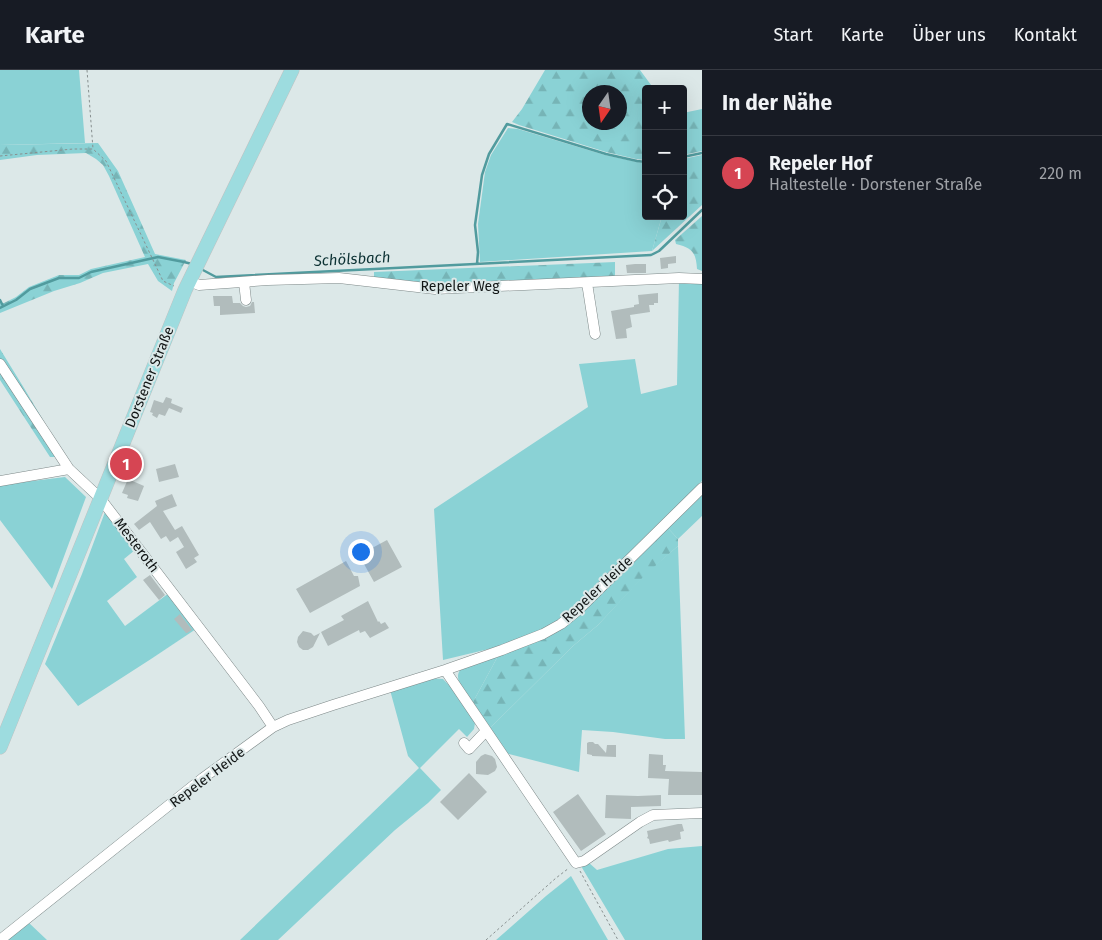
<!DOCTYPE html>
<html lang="de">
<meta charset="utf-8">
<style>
:root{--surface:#171b24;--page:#20242c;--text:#f1f3f6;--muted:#9ea1a6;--line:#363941;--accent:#d64553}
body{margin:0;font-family:"Fira Sans",sans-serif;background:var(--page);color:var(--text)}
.controls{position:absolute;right:15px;top:15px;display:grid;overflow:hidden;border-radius:5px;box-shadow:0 5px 20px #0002}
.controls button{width:45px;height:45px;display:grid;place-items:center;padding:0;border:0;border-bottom:1px solid var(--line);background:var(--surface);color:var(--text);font:25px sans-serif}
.compass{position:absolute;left:582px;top:15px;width:45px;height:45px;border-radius:50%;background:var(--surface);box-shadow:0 5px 20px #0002;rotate:193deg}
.you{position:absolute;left:360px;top:481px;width:18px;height:18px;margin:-12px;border:4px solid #fff;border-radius:50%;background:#1a73e8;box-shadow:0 0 0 8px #1a73e833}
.badge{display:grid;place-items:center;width:32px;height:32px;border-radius:50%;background:var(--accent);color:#fff;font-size:16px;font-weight:700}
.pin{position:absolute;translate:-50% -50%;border:2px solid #fff;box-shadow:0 1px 5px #0006}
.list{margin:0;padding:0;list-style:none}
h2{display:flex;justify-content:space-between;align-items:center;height:65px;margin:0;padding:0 20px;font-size:21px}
h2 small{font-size:16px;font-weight:400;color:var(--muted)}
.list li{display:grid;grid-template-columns:32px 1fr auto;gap:15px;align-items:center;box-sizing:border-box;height:75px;padding:0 20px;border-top:1px solid var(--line)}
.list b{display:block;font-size:19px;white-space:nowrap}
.list p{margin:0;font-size:16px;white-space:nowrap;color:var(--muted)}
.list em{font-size:16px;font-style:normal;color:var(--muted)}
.icon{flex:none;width:28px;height:28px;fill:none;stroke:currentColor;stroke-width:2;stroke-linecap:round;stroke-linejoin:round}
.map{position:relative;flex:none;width:702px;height:870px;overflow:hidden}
header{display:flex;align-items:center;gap:30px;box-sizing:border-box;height:70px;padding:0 25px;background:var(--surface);border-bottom:1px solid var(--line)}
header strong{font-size:24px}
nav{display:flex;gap:28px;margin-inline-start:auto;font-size:18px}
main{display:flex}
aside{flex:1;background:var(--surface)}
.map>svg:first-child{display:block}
</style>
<header>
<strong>Karte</strong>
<nav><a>Start</a><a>Karte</a><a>Über uns</a><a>Kontakt</a></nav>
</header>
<main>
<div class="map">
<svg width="702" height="870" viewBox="0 0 702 870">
<defs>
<pattern id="forest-firs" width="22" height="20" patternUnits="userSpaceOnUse" patternTransform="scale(1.25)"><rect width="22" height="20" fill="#8ad2d5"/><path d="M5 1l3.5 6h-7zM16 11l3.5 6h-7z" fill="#76b4b6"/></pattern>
</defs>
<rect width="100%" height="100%" fill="#dce8e8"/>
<path fill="#8ad2d5" d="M0,0h79l6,73 -85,2z
M508,58l10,1 87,26 32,7 9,1v53h16l-10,35 -172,11 -2,-38 7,-52 6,-17z
M679,209l23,3v199l-127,127 -25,19 -57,21 -50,12 -9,-151 154,-102 -9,-43 56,-5 6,35 36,-9z
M65,407l21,20 -34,92 -52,-69v-35z
M702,421v25l-24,23 -12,-13z
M105,442l30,38 -11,9 13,18 -30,24 18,25 44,-33 27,36 -45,30 -73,47 -33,-42 37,-90z
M678,476l7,193h-20l-52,-7 -31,-2 -3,42 -74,-19 -15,-25 83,-82 25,-21 48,-52z
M498,586l-25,46c-7,-9 -20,-21 -13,-32z
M429,608l14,1 14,14 18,30 -1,6 -7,8 -8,-8 -39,39 21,22 -13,13 -33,27 -117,110h-38l179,-172 -11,-12 -18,-66z
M702,776v94h-77l-44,-74 7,-4 9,8 71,-21z
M571,806l37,64h-112l50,-44z
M28,852l19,18h-42z"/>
<path fill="url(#forest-firs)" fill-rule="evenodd" d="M545,0h95l14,19h-8v71l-10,-1 -30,-7 -87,-27 -7,-3 10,-13zM590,22h30v30h-30z
M702,39v42l-19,4v-42z
M98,73l20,28 37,83 31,6 -12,23 -2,8 -14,-10 -10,-17 -45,9 -23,10 -26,8 -54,22v-10h4l12,-6 13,-10 30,-12h20l12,-6 54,-12 -36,-81 -6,-11 -7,-6 -10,-6 -49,2 -37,5v-15z
M702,85v50l-50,46 10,-35h21v-57z
M702,146v55l-5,-2c-1,-17 -5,-21 -21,-25l-1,-4z
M615,192v15l-179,7 -62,-7v-5z
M0,279l24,39 19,32 14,37h-7l-50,-77z
M666,456l12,13v7l-32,28 -48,51 -25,21 -83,82 -17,-26 25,-46 37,-14z"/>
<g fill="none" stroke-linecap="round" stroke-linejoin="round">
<path stroke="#519b9e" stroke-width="2.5" d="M683,87l19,-4
M477,194l1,-12 -3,-27 7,-50 7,-21 18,-30 99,30 31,7 9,1
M201,199l15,8 435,-22 8,-4 43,-41
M0,230l3,6
M0,238l16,-8 14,-11 29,-11h20l12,-6 67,-15 26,5 8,2"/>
</g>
<path fill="#b1bcbc" d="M676,186v7l-8,1v4l-7,1 -1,-11z
M635,194h11v9h-19l-1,-8z
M658,223v10h-4v2h-5l1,7 -20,3 2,12 -6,2 1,9 -11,1 -5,-28 23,-4v-2l5,-1 -1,-9z
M213,226h19l1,7h7l3,3 3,1 4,-1 2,-4h2l1,11 -35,2v-9h-6z
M166,327l6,2 -1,4 12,5 -2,5 -12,-5 -4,8 -6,-2 -2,4 -5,-3 1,-2 -3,-1 4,-12 9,3z
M175,394l4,13 -20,5 -3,-13z
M128,409l16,7 -6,15 -11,-3 1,-3 -6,-2z
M172,424l5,12 -14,5 12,19 7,-4 17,29 -5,3 3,4 -11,7 -10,-17 8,-5 -6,-10 -8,5 -4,-6 -5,3 -11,-17 -11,8 -5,-6 23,-18 -2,-5z
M387,470l15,27 -28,15 -15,-27z
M346,491l8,15h4l2,10 -50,27 -14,-24z
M150,505l15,20 -6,5 -16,-20z
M368,531l10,21 1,-1 2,3 4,-2 4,6 -19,10 -5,-7 -5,2 -1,-3 -31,16 -7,-14 23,-12 -3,-4z
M180,544l12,16 -5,3h-1l-12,-14z
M303,561l8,2 3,3 6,-3 -7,14 -5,3h-5l-4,-3 -2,-5 1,-5z
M589,672h4l2,2h3l8,9 1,-8h9v12l-24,-1v-1l-5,-1v-11z
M485,684l7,2 3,3 2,8 -2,4 -7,4 -12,-1v-12l5,-6z
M649,684l14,1v10h3l-1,6 37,1v23h-34l1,-16 -21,-1z
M469,703l18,19 -29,28 -18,-18z
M578,724l28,40 -25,17 -28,-39z
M606,725l32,1 23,-1v11l-30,1v12l-26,-1z
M678,754h4l2,7 -4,1 1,7 -12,3 -1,-2 -18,4 -1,-5 -2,-1 1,-2 -1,-5z"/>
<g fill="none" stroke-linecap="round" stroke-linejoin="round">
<defs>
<path id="minor" d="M189,211l10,4 69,-5 71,-2 96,11 244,-11 23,1
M244,212l2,18
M587,213l8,51
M0,294l69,105 31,29 159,208 14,21
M0,411l69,-12
M445,600l131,193 8,-2 56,-39 13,-7 49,-2
M464,673l5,6 17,-18
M0,870l203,-162 70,-51 15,-7 45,-15 112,-35 57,-20 41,-16 18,-10 16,-13 125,-123"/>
<path id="major" d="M0,677l185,-457 107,-220"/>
</defs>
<use href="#minor" stroke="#7d8888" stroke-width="11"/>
<use href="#major" stroke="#c1c2c2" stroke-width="15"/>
<path stroke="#889090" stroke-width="1" stroke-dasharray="2.5 2.5" stroke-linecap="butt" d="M87,0l6,79
M0,86l73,-7h20l13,12 57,120 11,5
M580,801l38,69
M486,870l70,-62 13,-10"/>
<use href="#minor" stroke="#fff" stroke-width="10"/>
<use href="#major" stroke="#9ddcdf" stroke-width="14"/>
</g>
<g text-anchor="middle" stroke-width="4" stroke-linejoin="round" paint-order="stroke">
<g font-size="14" fill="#121616" stroke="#dce8e8">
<text x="460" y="221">Repeler Weg</text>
<text transform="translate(149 307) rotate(-68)" y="5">Dorstener Straße</text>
<text transform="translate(137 475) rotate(53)" y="5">Mesteroth</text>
<text transform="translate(597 519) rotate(-43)" y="5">Repeler Heide</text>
<text transform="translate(207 707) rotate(-37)" y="5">Repeler Heide</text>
</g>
<g font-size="15" font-style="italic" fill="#0c3133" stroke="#dce8e8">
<text transform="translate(352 189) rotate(-3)" y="5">Schölsbach</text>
</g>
</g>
</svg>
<div class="controls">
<button>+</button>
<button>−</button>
<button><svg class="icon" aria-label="locate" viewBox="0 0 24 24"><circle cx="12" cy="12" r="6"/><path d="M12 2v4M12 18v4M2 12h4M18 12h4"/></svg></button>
</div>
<svg class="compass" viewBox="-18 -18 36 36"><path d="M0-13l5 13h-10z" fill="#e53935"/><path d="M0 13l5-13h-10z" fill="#9ea1a6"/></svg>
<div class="you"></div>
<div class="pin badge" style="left:126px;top:394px">1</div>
</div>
<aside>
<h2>In der Nähe<small></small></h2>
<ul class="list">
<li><span class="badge">1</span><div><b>Repeler Hof</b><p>Haltestelle · Dorstener Straße</p></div><em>220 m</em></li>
</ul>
</aside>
</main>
